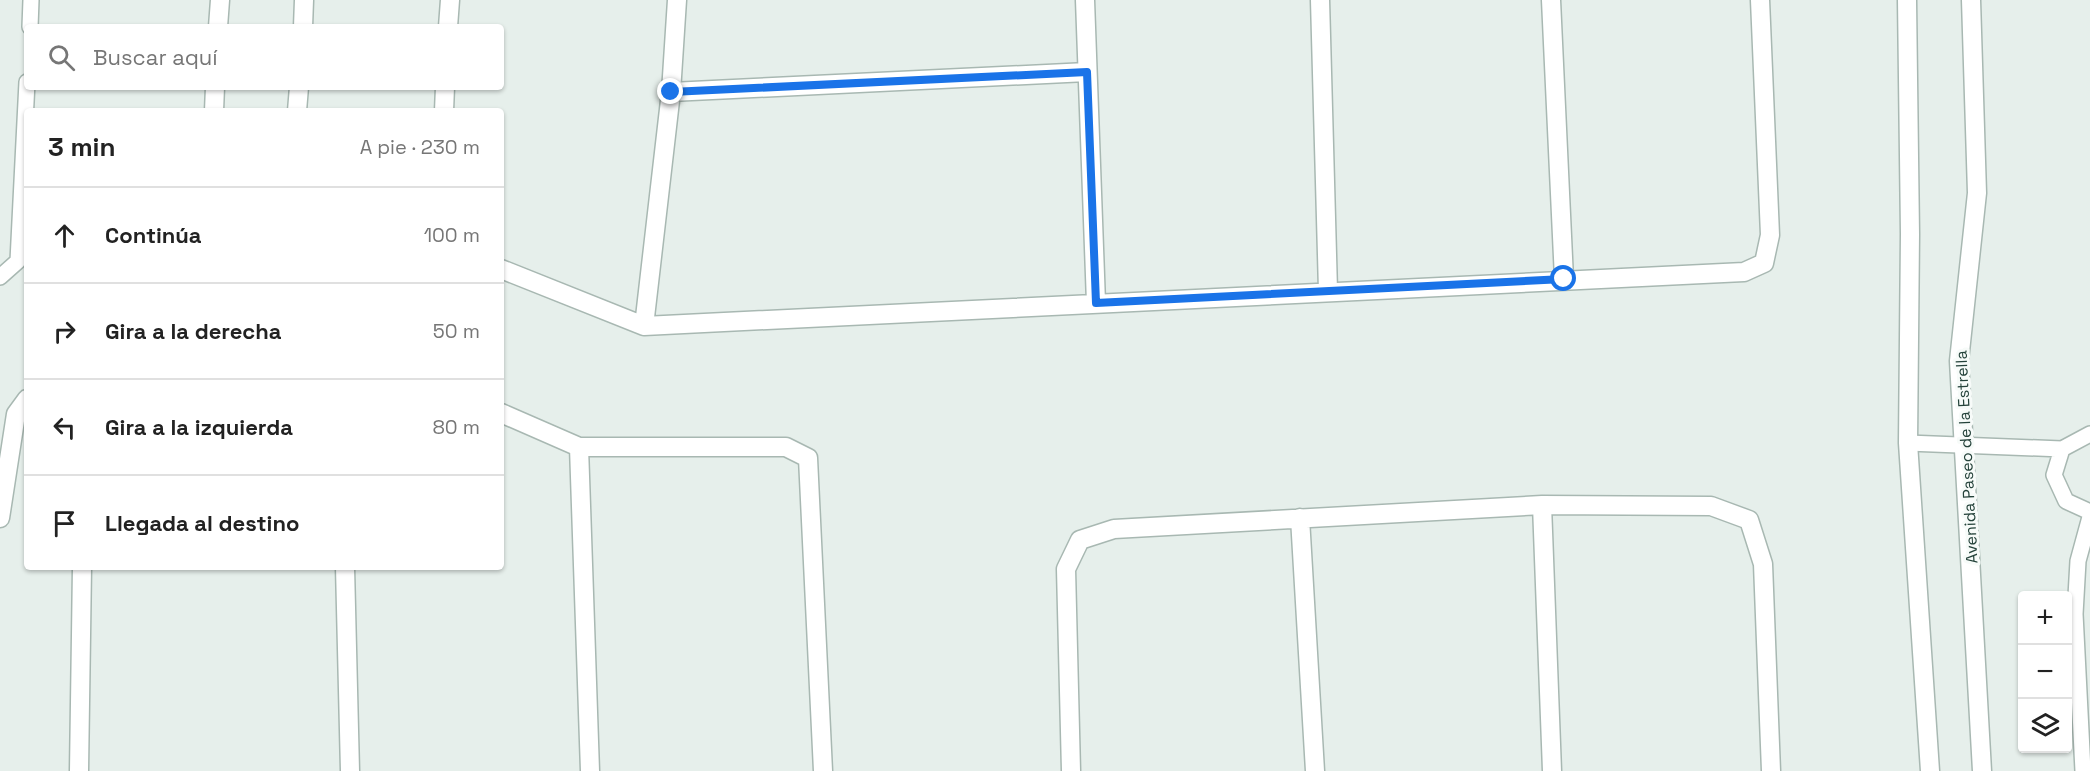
<!DOCTYPE html>
<html lang="es">
<meta charset="utf-8">
<style>
:root{--surface:#fff;--page:#f6f6f6;--text:#222;--muted:#767676;--line:#e0e0e0}
body{margin:0;font-family:"Space Grotesk",sans-serif;background:var(--page);color:var(--text)}
.controls{position:absolute;right:18px;bottom:18px;display:grid;overflow:hidden;border-radius:6px;box-shadow:0 2px 4px #0004}
.controls button{width:54px;height:54px;display:grid;place-items:center;padding:0;border:0;border-bottom:2px solid var(--line);background:var(--surface);color:var(--text);font:30px sans-serif}
.stop{position:absolute;width:18px;height:18px;margin:-14px;border:4px solid #1a73e8;border-radius:50%;background:#fff}
.stop.end{background:#1a73e8;border-color:#fff;box-shadow:0 2px 6px #0008}
.list{margin:0;padding:0;list-style:none}
h2{display:flex;justify-content:space-between;align-items:center;height:78px;margin:0;padding:0 24px;font-size:26px}
h2 small{font-size:20px;font-weight:400;color:var(--muted)}
.list li{display:grid;grid-template-columns:39px 1fr auto;gap:18px;align-items:center;box-sizing:border-box;height:96px;padding:0 24px;border-top:2px solid var(--line)}
.list b{display:block;font-size:22px;white-space:nowrap}
.list em{font-size:20px;font-style:normal;color:var(--muted)}
.icon{flex:none;width:33px;height:33px;fill:none;stroke:currentColor;stroke-width:2;stroke-linecap:round;stroke-linejoin:round}
.map{position:relative;flex:none;width:2090px;height:771px;overflow:hidden}
.search{position:absolute;background:var(--surface);box-shadow:0 2px 4px #0004;left:24px;top:24px;width:480px;height:66px;display:flex;align-items:center;gap:15px;box-sizing:border-box;padding:0 21px;border-radius:6px;color:var(--muted);font-size:22px}
.panel{position:absolute;background:var(--surface);box-shadow:0 2px 4px #0004;left:24px;top:108px;width:480px;height:462px;border-radius:6px}
.map>svg:first-child{display:block}
</style>
<div class="map">
<svg width="2090" height="771" viewBox="0 0 2090 771">
<rect width="100%" height="100%" fill="#e6efeb"/>
<g fill="none" stroke-linecap="round" stroke-linejoin="round">
<defs>
<path id="lane" d="M30,27l1,-27
M0,277l18,-16 9,-179
M2090,434l-28,15 -8,26 12,26 24,11
M1908,443l154,6
M2083,771l-8,-157 3,-53 12,-44"/>
<path id="street" d="M1085,0l11,303
M1320,0l8,291
M1551,0l13,279
M1907,0l3,234 -2,209 22,328
M1971,0l6,193 -18,168 23,410
M218,27l2,-27
M303,27l1,-27
M448,27l2,-27
M671,92l416,-20
M214,111l1,-24
M297,111l2,-24
M444,111l1,-24
M501,269l143,57 1100,-54 20,-9 6,-28 -10,-235
M644,326l27,-234 6,-92
M501,413l78,34h207l22,11 15,313
M579,447l11,324
M1542,505l10,266
M0,518l16,-104 11,-15
M1300,518l15,253
M345,567l5,204
M79,771l3,-204
M1071,771l-5,-202 14,-29 34,-11 428,-24 169,1 38,14 14,44 8,207"/>
</defs>
<use href="#lane" stroke="#a8b8b2" stroke-width="18"/>
<use href="#street" stroke="#a8b8b2" stroke-width="21"/>
<use href="#lane" stroke="#fff" stroke-width="15"/>
<use href="#street" stroke="#fff" stroke-width="18"/>
</g>
<g fill="none" stroke-linecap="round" stroke-linejoin="round">
<path stroke="#1a73e8" stroke-width="8" d="M671,92l416,-20 9,231 468,-24"/>
</g>
<g text-anchor="middle" stroke-width="6" stroke-linejoin="round" paint-order="stroke">
<g font-size="16" fill="#24423a" stroke="#f7fbf9">
<text transform="translate(1966 457) rotate(-93)" y="6">Avenida Paseo de la Estrella</text>
</g>
</g>
</svg>
<div class="controls">
<button>+</button>
<button>−</button>
<button><svg class="icon" aria-label="layers" viewBox="0 0 24 24"><path d="M12 4l9 5-9 5-9-5zM3 14l9 5 9-5"/></svg></button>
</div>
<div class="stop" style="left:1564px;top:279px"></div>
<div class="stop end" style="left:671px;top:92px"></div>
<div class="search"><svg class="icon" aria-label="search" viewBox="0 0 24 24"><circle cx="10" cy="10" r="6"/><path d="M15 15l6 6"/></svg>Buscar aquí</div>
<section class="panel">
<h2>3 min<small>A pie · 230 m</small></h2>
<ul class="list">
<li><svg class="icon" aria-label="ahead" viewBox="0 0 24 24"><path d="M12 20V5M6 11l6-6 6 6"/></svg><div><b>Continúa</b></div><em>100 m</em></li>
<li><svg class="icon" aria-label="right" viewBox="0 0 24 24"><path d="M7 20v-9h11M14 6l5 5-5 5"/></svg><div><b>Gira a la derecha</b></div><em>50 m</em></li>
<li><svg class="icon" aria-label="left" viewBox="0 0 24 24"><path d="M17 20v-9H6M10 6l-5 5 5 5"/></svg><div><b>Gira a la izquierda</b></div><em>80 m</em></li>
<li><svg class="icon" aria-label="arrive" viewBox="0 0 24 24"><path d="M6 21V4h12l-3 4 3 4H6"/></svg><div><b>Llegada al destino</b></div></li>
</ul>
</section>
</div>
